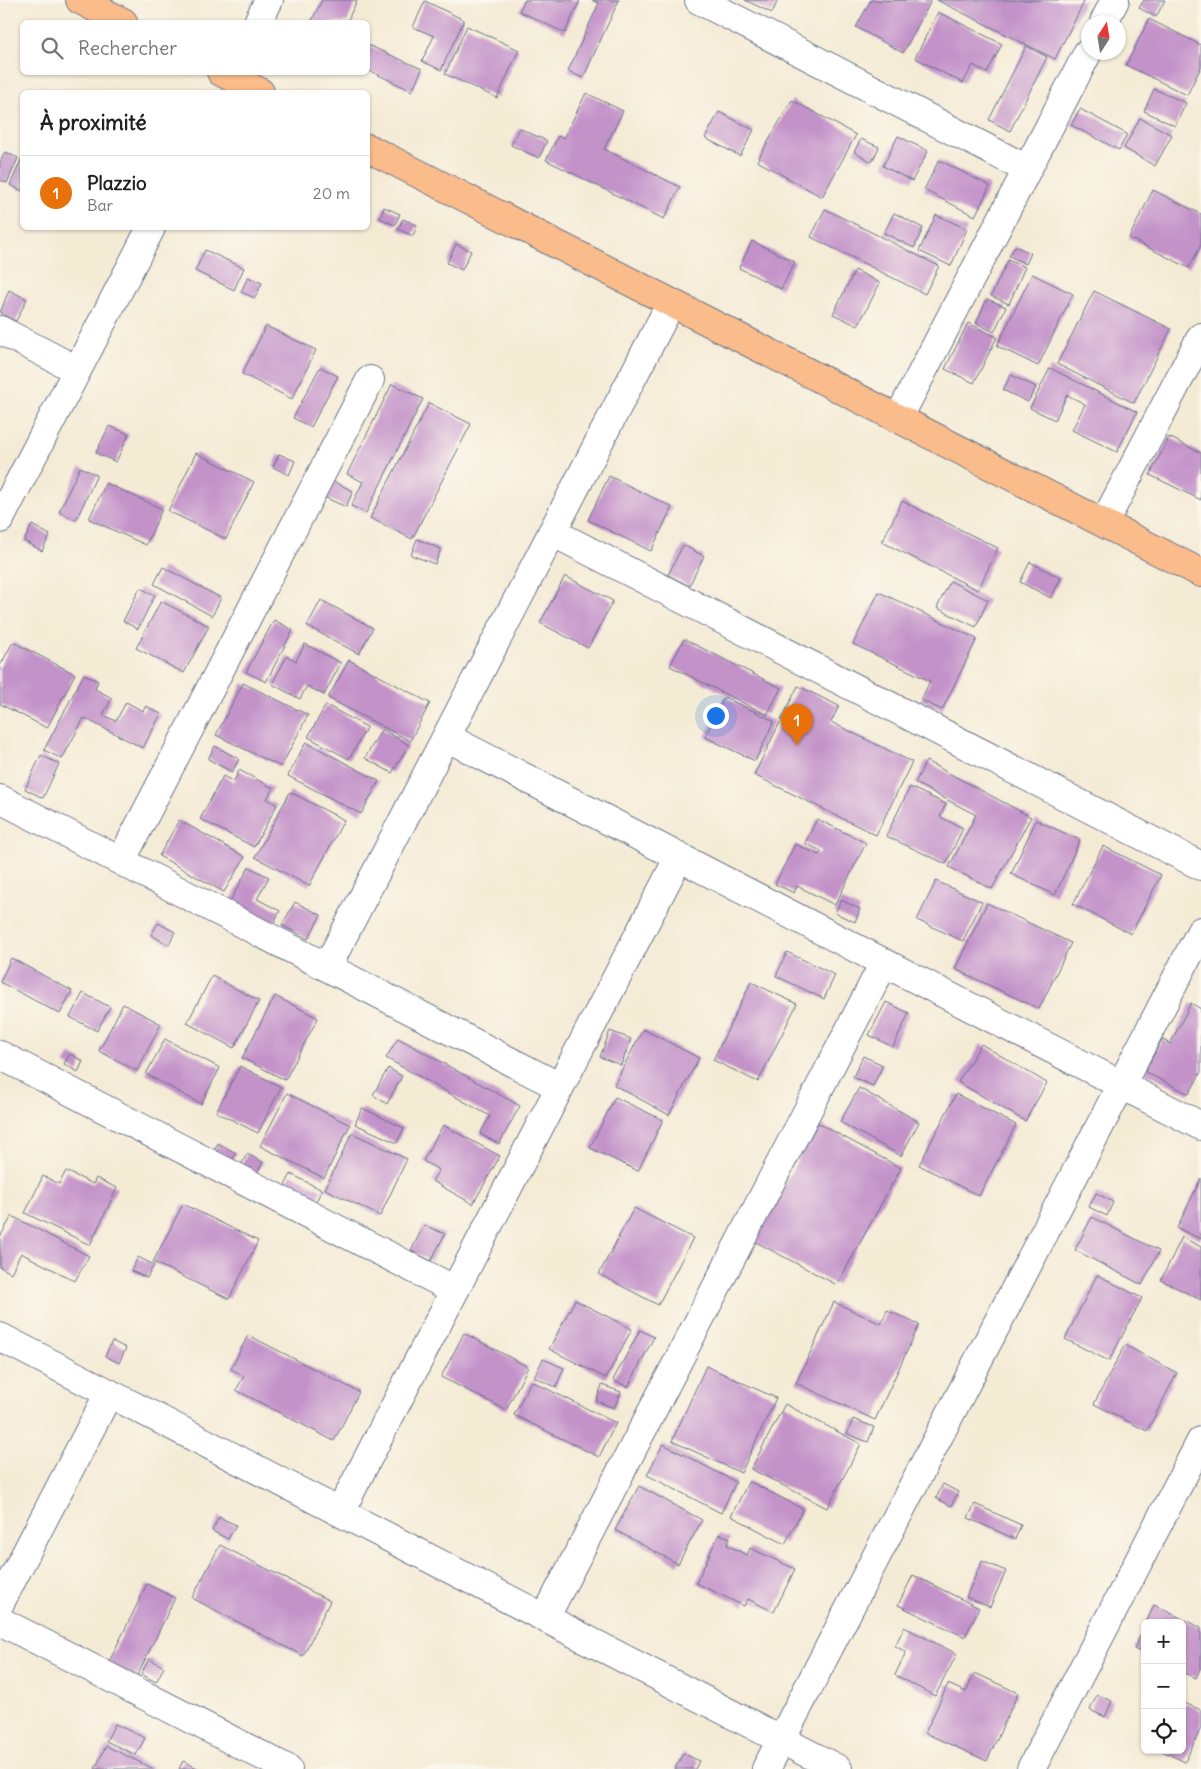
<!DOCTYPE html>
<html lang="fr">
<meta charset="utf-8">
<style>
:root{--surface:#fff;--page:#f6f6f6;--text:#202124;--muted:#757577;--line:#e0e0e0;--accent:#b45309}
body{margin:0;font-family:Delius,sans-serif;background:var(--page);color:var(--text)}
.controls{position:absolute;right:15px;bottom:15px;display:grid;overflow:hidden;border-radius:8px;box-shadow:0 1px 4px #0004}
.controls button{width:45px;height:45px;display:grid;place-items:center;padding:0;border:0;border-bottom:1px solid var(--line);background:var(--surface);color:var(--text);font:25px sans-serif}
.compass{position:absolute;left:1081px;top:15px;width:45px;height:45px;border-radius:50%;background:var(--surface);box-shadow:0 1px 4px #0004;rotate:12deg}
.you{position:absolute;left:715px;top:715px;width:18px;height:18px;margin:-12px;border:4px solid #fff;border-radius:50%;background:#1a73e8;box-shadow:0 0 0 8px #1a73e833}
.badge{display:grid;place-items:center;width:32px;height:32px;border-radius:50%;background:var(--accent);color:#fff;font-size:16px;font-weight:700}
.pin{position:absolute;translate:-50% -41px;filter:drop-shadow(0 1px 2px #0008)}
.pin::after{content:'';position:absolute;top:26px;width:18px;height:15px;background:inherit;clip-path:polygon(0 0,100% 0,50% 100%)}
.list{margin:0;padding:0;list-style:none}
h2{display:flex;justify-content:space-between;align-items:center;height:65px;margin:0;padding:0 20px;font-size:21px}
h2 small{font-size:16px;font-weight:400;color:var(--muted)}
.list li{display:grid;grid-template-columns:32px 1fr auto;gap:15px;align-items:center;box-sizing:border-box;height:75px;padding:0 20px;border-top:1px solid var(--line)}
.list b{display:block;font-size:19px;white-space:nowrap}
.list p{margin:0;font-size:16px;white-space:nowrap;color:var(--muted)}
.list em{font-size:16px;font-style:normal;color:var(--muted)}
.icon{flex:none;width:28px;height:28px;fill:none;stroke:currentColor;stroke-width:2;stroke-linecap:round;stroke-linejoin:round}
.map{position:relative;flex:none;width:1201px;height:1769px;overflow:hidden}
.search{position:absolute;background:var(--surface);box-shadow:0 1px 4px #0004;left:20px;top:20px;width:350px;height:55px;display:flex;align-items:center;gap:12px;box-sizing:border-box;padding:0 18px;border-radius:8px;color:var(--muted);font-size:19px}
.panel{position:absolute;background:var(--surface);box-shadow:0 1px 4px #0004;left:20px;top:90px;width:350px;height:140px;border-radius:8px}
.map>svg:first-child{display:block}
</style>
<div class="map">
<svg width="1201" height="1769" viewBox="0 0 1201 1769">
<rect width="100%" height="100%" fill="#fbf7ec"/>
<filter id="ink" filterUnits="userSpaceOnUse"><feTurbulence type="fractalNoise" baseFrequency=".02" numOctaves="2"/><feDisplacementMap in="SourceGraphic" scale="10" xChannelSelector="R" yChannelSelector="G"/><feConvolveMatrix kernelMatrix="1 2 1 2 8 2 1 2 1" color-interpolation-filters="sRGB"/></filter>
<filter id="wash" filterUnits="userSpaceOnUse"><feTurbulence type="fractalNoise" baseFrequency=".0096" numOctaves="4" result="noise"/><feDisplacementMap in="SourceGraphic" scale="20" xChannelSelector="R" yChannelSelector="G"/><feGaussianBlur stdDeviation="1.12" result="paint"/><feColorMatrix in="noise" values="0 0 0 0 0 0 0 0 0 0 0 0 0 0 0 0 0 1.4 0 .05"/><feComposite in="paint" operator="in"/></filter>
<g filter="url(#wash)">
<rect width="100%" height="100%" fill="#f4ebd5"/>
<g id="blocks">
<path fill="#c392c9" d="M322,0h35l-10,22h-36z
M525,0h55l-15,33 -46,-22z
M592,0h27l-36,78 -15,-7 31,-68z
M745,0h33l-6,13z
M871,0l60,1 -28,52 -47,-26z
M937,0h148l-30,59z
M1144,0h21l-9,17 -17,-9z
M425,1l39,19 -23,50 -19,-9 12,-25 -21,-9z
M938,12l64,32 -15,29 -14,-8 -10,18 -48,-25z
M1149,19l52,26v22l-14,28 -61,-30z
M467,26l52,24 -22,48 -52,-24z
M368,45l54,24 -10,22 -44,-21z
M1026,46l21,11 -37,74 -21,-11z
M1154,89l32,14 -11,23 -31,-15z
M586,93l37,18 -19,38 76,38 -16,32 -118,-59 12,-24 6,2z
M792,100l64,35 -34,62 -65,-36z
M1080,109l47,25 -8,16 -48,-25z
M719,112l35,18 -14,26 -35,-18z
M1140,118l32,17 -17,31 -31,-18z
M519,128l28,13 -8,17 -28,-13z
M898,136l30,15 -16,30 -29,-15z
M861,139l18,8 -7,15 -18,-10z
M5,152l13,6 -11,25 -7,-3v-18z
M22,158v33l-12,-6z
M939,160l51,26 -15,30 -51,-26z
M1153,190l48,24v31l-12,23 -60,-30z
M384,207l16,7 -5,11 -15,-7z
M825,209l114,57 -14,28 -114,-57z
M894,213l29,15 -9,20 -30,-15z
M936,215l31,14 -16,37 -32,-15z
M403,219l14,6 -4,11 -15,-7z
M752,241l43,21 -14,27 -42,-21z
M456,244l15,7 -9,19 -15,-7z
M1015,246l16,7 -5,11 -17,-8z
M205,250l39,18 -10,22 -39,-19z
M1008,260l17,7 -16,37 -18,-8z
M855,270l25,13 -22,43 -25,-12z
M1032,274l41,20 -35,72 -41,-20z
M248,277l14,6 -7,15 -14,-6z
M9,290l18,9 -11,22 -16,-8z
M1094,291l77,38 -37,74 -77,-39z
M987,299l19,8 -12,25 -18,-9z
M968,323l29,14 -23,46 -29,-14z
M266,326l50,24 -24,49 -50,-25z
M320,367l18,9 -27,51 -18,-9z
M1050,368l87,44 -20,40 -45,-22 13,-26 -18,-9 -12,25 -25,-12z
M1011,375l25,12 -8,15 -25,-12z
M392,384l31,15 -57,114 -15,-7 12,-24 -16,-8z
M429,403l42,21 -59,115 -42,-21z
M109,426l20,8 -13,28 -20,-9z
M1169,437l32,16v47l-51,-25z
M196,453l58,29 -28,57 -58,-28z
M279,454l16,7 -6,14 -16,-8z
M80,467l17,8 -21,45 -17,-8z
M609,476l63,31 -21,44 -63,-31z
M332,481l21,10 -7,16 -22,-10z
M106,483l56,26 -16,36 -57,-26z
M902,501l96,47 -20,42 -96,-48z
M32,525l18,10 -8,16 -18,-10z
M417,539l24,10 -6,15 -24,-9z
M683,545l21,11 -15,30 -21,-11z
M1030,562l31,16 -10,20 -31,-16z
M163,567l58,31 -9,18 -58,-32z
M565,576l48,25 -25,47 -48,-25z
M950,581l38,19 -12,27 -39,-19z
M140,588l15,7 -17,34 -15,-8z
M879,592l98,47 -35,71 -21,-10 9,-19 -77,-37z
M321,600l52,28 -14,26 -52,-28z
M161,601l48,25 -25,47 -48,-25z
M274,620l19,10 -27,52 -20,-10z
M684,639l97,49 -14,27 -97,-49z
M13,642l62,32 -28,54 -47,-24v-38z
M305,644l36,19 -17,32 -17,-9 -7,13 -28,-15 15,-28 9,5z
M349,660l81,43 -20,38 -82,-43z
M84,674l14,7 -3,8 17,9 -9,17 13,6 10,-19 17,9 3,-5 15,8 -18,34 -59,-30 -22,41 -18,-9z
M243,683l65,32 -27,52 -65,-32z
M798,686l41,20 -8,16 81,40 -36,73 -122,-60z
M724,697l50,24 -19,40 -50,-24z
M326,705l41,22 -18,32 -41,-22z
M382,729l27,16 -17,28 -27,-15z
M306,742l73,39 -18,33 -73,-38z
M215,746l24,13 -7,13 -24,-13z
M41,755l18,9 -16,34 -18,-9z
M926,761l105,56 -39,72 -43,-22 27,-52 -61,-32z
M239,770l34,18 -6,11 10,6 -23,42 -54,-28 23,-43 11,6z
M910,787l36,17 -6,13 23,11 -17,36 -60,-28z
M290,792l54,28 -35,66 -54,-29z
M817,819l49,24 -31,62 -38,-19 -3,7 -19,-9 20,-40 24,11 2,-4 -16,-8z
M179,820l66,37 -21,35 -65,-36z
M1036,820l44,20 -25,55 -44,-21z
M1103,846l58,29 -30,59 -58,-30z
M249,867l20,10 -12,22 23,12 -8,15 -43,-23z
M936,881l46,21 -19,39 -46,-21z
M841,900l19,9 -5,13 -20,-9z
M295,902l26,13 -13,24 -26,-14z
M987,903l84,40 -32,66 -84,-40z
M158,923l17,9 -6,13 -18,-10z
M787,952l48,23 -11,24 -48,-23z
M11,958l61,33 -12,23 -60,-32z
M212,976l47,25 -25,47 -47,-25z
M751,982l46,22 -39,78 -45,-22z
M83,993l27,14 -13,24 -27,-14z
M275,996l43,22 -33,62 -43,-22z
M886,1002l23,11 -16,34 -24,-12z
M1191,1003l10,6v63l-12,22 -44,-22 17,-33 8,5z
M123,1004l38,20 -24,47 -38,-20z
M643,1029l56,29 -30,57 -55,-30z
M610,1031l21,8 -10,26 -21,-8z
M398,1038l122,68 -21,38 -19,-10 10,-18 -104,-58z
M165,1039l55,29 -19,36 -55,-30z
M981,1044l66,39 -22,38 -67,-39z
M70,1054l13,7 -5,11 -14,-8z
M863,1056l20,9 -10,21 -20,-9z
M240,1066l41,21 -23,46 -42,-21z
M388,1068l14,8 -15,28 -14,-9z
M859,1088l60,34 -18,34 -61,-34z
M287,1093l63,32 -26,53 -64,-32z
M956,1094l60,31 -37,71 -60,-31z
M615,1097l48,23 -25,51 -48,-23z
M362,1108l42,20 -7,15 -42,-19z
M818,1123l83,45 -64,117 -83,-44z
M443,1125l57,31 -27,48 -41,-23 7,-11 -16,-9z
M352,1133l55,26 -27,57 -55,-27z
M218,1143l18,10 -5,10 -18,-10z
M247,1154l16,8 -6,11 -16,-8z
M66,1171l27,13 3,-6 21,10 -27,57 -65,-32 18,-37 16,8z
M291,1174l31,16 -7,13 -31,-16z
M1201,1178v61l-24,-11z
M1096,1193l17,9 -6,14 -18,-9z
M183,1204l75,37 -29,58 -76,-37z
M634,1208l59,30 -35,67 -59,-31z
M12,1216l77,40 -14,25 -54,-28 -10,20 -11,-6v-30z
M1092,1217l67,34 -17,34 -67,-35z
M424,1225l21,9 -14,27 -20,-10z
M1182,1237l19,10v53l-40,-20z
M138,1257l16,8 -7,13 -16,-7z
M1097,1275l45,23 -33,63 -44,-22z
M575,1300l57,29 -26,49 -57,-29z
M834,1302l47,22 6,-14 32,15 -44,95 -79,-37z
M640,1330l14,7 -26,50 -15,-7z
M464,1333l64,34 -22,43 -65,-33z
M248,1335l111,57 -25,49 -98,-51 8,-14 -13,-7z
M112,1341l14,7 -7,15 -14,-7z
M1125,1345l52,28 -30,58 -53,-27z
M543,1359l21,9 -8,19 -22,-10z
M706,1366l70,32 -35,75 -69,-32z
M531,1381l85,42 -17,34 -85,-42z
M602,1385l19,7 -7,16 -18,-7z
M785,1404l76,40 -34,64 -76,-39z
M853,1419l21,8 -6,15 -21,-8z
M663,1444l73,38 -15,31 -74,-38z
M749,1481l54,28 -18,35 -54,-28z
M943,1484l15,8 -7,14 -15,-8z
M639,1486l63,34 -24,44 -63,-34z
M975,1504l46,21 -6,14 -47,-21z
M219,1517l17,8 -8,14 -16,-8z
M719,1534l11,4 -3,7 20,10 3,-7 45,21 -21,43 -26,-13 -4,7 -48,-23z
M220,1545l110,56 -27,55 -111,-58z
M982,1561l24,10 -16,36 -24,-10z
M913,1575l66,33 -14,29 -67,-32z
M147,1584l28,14 -39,80 -28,-14z
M1154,1605l47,23v39l-5,11 -14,-6v-49h-36z
M1145,1625v29l-11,-5z
M904,1627l53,27 -22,42 -40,-21 11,-23 -11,-6z
M149,1659l15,8 -8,15 -15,-8z
M975,1673l43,20 -31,68 -62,-28 23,-49 18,8z
M1097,1695l15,6 -7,16 -15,-7z
M1182,1702l19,8v18l-16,34 -25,-12h22z
M115,1724l30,14 -9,17 -30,-14z
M106,1746l48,23h-59z
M683,1753l16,8 -4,8h-20z
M183,1761l16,8h-20z"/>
</g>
</g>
<g filter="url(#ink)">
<use href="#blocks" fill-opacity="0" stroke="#677188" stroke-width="1"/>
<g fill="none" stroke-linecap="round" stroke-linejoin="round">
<defs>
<path id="minor" d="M699,0l328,169
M258,22l11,-22
M1104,22l11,-22
M0,330l77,40
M898,419l190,-367
M0,519l151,-291
M1104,523l97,-186
M552,532l649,334
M446,737l755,389
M0,799l560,288
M121,861l249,-481
M327,967l344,-664
M0,1055l455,235
M0,1337l838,432
M340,1512l339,-655
M0,1603l109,-210
M545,1618l339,-655
M0,1621l288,148
M766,1769l435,-838
M1031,1769l170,-328"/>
<path id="major" d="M80,0l43,22
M221,72l39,20
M368,148l833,425"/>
</defs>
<use href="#minor" stroke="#677188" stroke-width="30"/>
<use href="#major" stroke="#677188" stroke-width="30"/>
<use href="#minor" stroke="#fff" stroke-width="28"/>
<use href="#major" stroke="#f9bc8a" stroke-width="28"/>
</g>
</g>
</svg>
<div class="controls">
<button>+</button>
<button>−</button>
<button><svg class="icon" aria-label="locate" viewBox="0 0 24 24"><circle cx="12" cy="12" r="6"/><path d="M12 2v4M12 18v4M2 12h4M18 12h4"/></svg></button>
</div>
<svg class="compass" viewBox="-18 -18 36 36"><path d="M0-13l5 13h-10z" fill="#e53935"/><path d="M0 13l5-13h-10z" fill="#757577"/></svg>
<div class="you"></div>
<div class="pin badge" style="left:797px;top:745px;background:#e8710a">1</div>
<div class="search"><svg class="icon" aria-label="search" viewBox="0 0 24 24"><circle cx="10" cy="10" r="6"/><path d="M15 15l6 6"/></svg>Rechercher</div>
<section class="panel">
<h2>À proximité<small></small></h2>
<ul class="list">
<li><span class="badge" style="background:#e8710a">1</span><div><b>Plazzio</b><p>Bar</p></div><em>20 m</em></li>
</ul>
</section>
</div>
